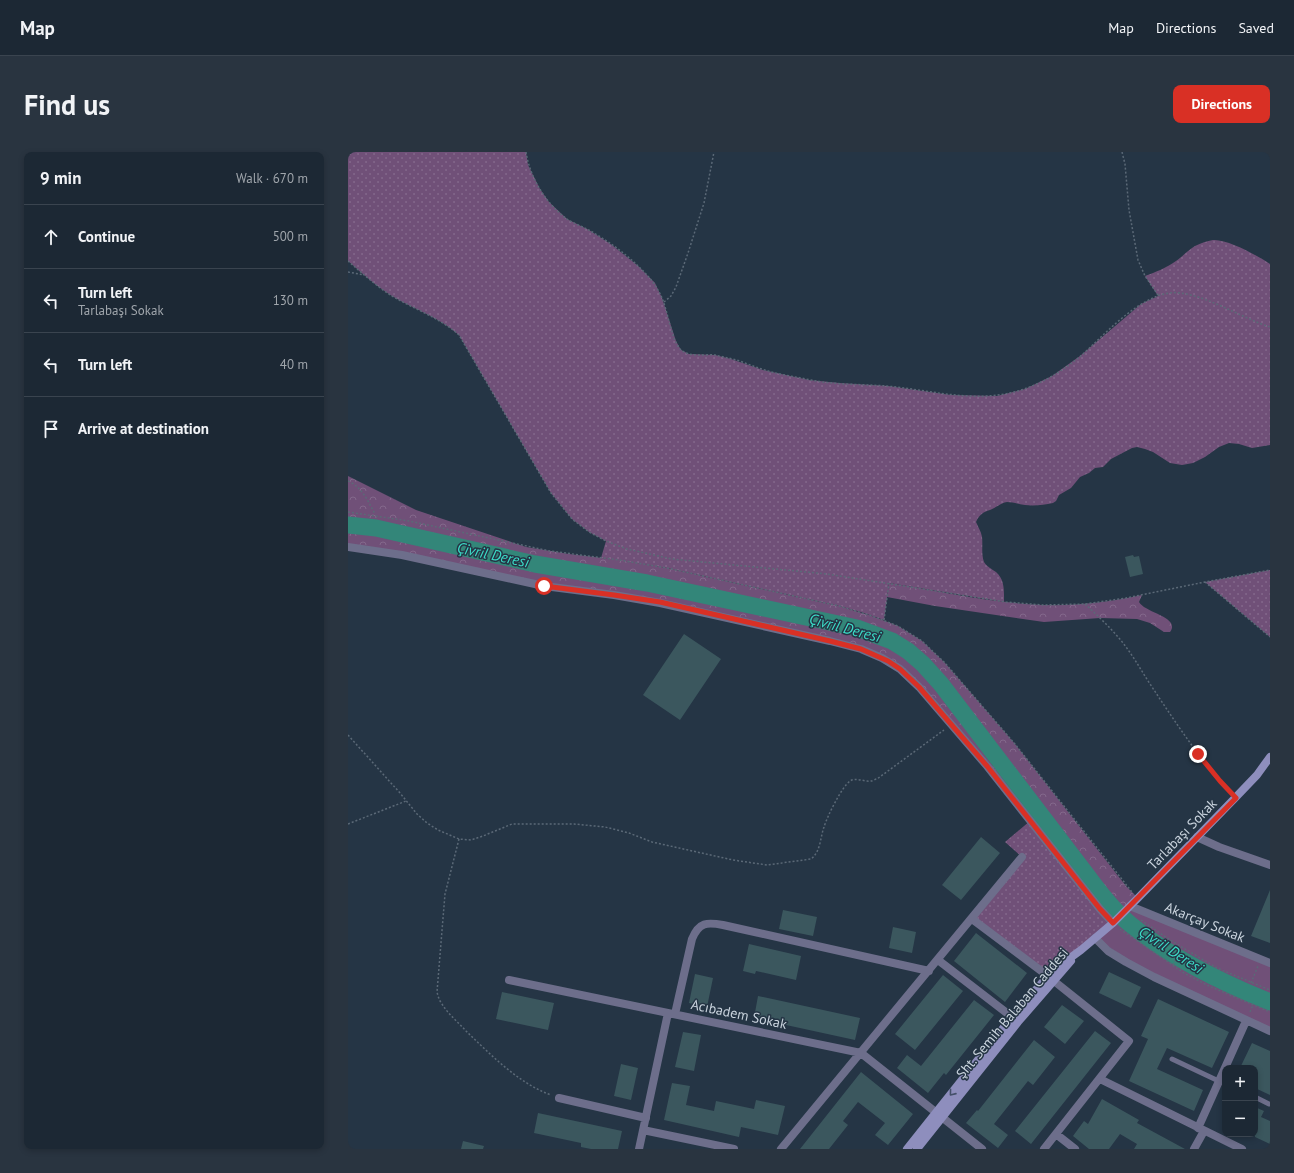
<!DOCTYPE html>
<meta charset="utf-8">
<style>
:root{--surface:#1c2834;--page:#293440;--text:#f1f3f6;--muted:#a0a6ac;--line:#3a444f;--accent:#d93025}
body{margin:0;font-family:"PT Sans",sans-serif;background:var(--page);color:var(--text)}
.controls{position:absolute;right:12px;bottom:12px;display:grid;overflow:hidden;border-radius:8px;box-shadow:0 2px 6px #0003}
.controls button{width:36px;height:36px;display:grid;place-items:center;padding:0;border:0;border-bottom:1px solid var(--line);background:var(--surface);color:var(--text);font:20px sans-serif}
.stop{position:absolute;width:12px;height:12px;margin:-9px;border:3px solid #d93025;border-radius:50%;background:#fff}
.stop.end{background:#d93025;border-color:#fff;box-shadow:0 1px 4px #0008}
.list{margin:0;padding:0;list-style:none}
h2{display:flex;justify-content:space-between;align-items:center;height:52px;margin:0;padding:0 16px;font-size:17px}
h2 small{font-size:13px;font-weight:400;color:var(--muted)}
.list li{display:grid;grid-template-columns:26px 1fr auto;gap:12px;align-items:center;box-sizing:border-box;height:64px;padding:0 16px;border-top:1px solid var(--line)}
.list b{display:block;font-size:15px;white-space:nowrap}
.list p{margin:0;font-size:13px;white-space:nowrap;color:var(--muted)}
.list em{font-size:13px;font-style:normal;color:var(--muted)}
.icon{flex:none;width:22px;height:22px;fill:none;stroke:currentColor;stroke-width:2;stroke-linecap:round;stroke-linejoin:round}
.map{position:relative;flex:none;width:922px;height:997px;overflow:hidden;border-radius:8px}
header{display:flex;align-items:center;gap:24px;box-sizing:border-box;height:56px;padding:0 20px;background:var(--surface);border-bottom:1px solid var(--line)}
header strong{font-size:19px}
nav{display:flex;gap:22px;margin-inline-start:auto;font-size:14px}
.intro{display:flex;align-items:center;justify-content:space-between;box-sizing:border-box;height:96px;padding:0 24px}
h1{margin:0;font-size:28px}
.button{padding:10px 18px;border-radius:8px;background:var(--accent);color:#fff;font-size:14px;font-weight:700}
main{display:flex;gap:24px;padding:0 24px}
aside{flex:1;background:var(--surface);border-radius:8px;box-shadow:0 2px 6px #0003}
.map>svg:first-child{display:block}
</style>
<header>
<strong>Map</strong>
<nav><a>Map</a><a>Directions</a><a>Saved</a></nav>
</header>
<div class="intro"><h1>Find us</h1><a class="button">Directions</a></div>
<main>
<aside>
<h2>9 min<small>Walk · 670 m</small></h2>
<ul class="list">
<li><svg class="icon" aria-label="ahead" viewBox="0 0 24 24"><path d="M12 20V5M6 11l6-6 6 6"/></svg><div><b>Continue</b></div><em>500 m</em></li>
<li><svg class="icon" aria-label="left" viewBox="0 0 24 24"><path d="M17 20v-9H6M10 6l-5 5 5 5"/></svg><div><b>Turn left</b><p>Tarlabaşı Sokak</p></div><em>130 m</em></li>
<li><svg class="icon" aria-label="left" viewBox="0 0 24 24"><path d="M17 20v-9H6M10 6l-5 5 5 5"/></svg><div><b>Turn left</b></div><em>40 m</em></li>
<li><svg class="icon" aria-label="arrive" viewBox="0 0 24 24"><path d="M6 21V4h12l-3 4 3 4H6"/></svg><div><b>Arrive at destination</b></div></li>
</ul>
</aside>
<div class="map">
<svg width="922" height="997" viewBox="0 0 922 997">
<defs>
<pattern id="grass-dots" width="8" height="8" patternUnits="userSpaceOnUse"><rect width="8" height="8" fill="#705078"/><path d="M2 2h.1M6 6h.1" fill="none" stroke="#83688b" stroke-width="1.8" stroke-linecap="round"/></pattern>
<pattern id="forest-crowns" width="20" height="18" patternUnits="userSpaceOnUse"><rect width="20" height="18" fill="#705078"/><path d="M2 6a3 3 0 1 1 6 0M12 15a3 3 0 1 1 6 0" fill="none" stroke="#83688b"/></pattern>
</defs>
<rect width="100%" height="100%" fill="#253545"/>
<path fill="url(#grass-dots)" d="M0,0h178l2,13 12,24 9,13 18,17 22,11 23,15 25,20 18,18 7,15 14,43 5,9 8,4 26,1 16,4 32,11 46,10 30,3 49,3 63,9 46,1 28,-7 27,-13 28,-20 61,-52 17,-8 -13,-20c11,-4 21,-8 31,-15 6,-4 12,-11 19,-15 6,-3 12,-5 18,-6 15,-1 45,16 57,24v181l-18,3 -13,-4 -10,-1 -10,4 -14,10 -12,6 -11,2 -12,-2 -17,-11 -8,-3 -8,-2 -5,1 -21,11 -8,8 -8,1 -6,5 -9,4 -9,11 -12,7 -3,6 -3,2c-9,2 -19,3 -28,2 -7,-1 -12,-3 -18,-3 -7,1 -11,6 -17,8 -7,2 -11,5 -14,12 2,5 5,9 6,15 1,8 -1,17 2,25 3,5 8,7 12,10 9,8 8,19 8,30l-115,-19 -5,37 -23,-8 -22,-6 -172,-38 -66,-10 5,-17 -17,-9 -17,-13 -21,-26 -92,-158c-19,-17 -45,-26 -67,-39 -16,-10 -30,-23 -44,-35z
M922,418v67l-65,-55z
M682,669l83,102 -65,53 -76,-57 50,-62 -17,-15z"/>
<path fill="url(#forest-crowns)" d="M0,324l68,34 110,37 43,7 50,6 48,8 172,38 33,10 26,10 24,15 23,22 70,81 111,142 12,12 -25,25 -194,-236 -43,-32 -262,-60 -266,-48z
M541,431c51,8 102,20 153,22 34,1 68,-3 100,-10l-3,7c6,11 42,15 31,30h-6l-14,-9 -13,-4 -37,-1 -56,4 -109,-16 -48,-9z"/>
<path fill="#705078" d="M782,754l140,57v68l-116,-54 -59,-39z"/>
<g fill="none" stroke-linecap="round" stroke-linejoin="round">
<path stroke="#338679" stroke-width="17" d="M0,373l28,3 159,36 112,19 210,45 35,13 16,10 15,13 18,20 148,194c13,17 25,33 41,46 41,34 91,58 140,78"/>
</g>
<path fill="#3b575e" d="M785,403l1,2 5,-1 4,18 -13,3 -5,-20z
M336,482l37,25 -41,61 -37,-25z
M633,685l19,16 -39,47 -19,-15z
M922,738v53l-19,-7z
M435,758l34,7 -4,19 -34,-7z
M545,775l23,5 -4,21 -23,-5z
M628,781l51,40 -22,29 -51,-41z
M401,792l52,12 -5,24 -40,-9 -1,3 -12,-3z
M761,820l32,15 -10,21 -32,-15z
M347,822l18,4 -6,29 -18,-4z
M595,823l20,16 -48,59 -20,-16z
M154,840l52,11 -6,27 -52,-11z
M410,844l102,22 -5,22 -101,-22z
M810,847l71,33 -17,36 -45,-20 -10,21 46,21 -9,21 -65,-30 19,-42 -7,-3z
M626,848l20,15 -48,60 -2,-2 -16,20 -31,-25 10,-13 14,11z
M714,853l22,16 -19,23 -21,-17z
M747,879l16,12 -80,101 -16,-13z
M335,880l18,3 -7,36 -19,-4z
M686,888l21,17 -22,28 -5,-4 -34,43 14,11 -10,13 -32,-25 11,-13 1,1z
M904,891l18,8v44l-15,-7v-20h-15z
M273,912l17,4 -7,32 -17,-4z
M513,920l52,42 -25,31 -13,-10 10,-12 -27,-21 -15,19 5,4 -19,24h-29z
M324,931l18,3 -4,19 28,6 2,-10 38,8 2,-9 29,6 -7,29 -37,-8 -2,10 -75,-17z
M754,947l37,21 -2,3 48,26h-51l3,-5 -17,-10 -11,15h-20l-16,-13 11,-15 4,3z
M907,955l9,4 -3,6 9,4v23l-15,-7z
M190,961l84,18 -4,18h-27l-10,-2v-4l-47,-10z
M115,989l21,5 -1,3h-22z"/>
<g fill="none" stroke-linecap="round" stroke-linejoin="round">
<path stroke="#5b6977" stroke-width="1.5" stroke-dasharray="2 2" stroke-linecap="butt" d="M178,0c4,26 20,52 41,67 6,4 14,7 20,10 18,10 37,23 51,37 10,9 19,20 24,32 6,14 9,40 18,51 9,9 24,5 35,6 4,1 9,2 13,3 12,2 23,8 34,11 14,5 29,7 44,10 26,6 54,5 80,7 47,4 92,19 138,3 21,-7 41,-20 58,-34 23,-21 55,-57 87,-62 28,-4 72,25 101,34
M774,0l3,12 4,46 9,50 7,16 13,19
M0,109c14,12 28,25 44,35 22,13 48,22 67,39l92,158 21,26 17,13 17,9 21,8 45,10 155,15 179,28 37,3 42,-1 41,-6 79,-16 65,-12
M0,120l16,3
M316,150l7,-6 5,-9 12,-34 16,-50 10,-51
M0,329c14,6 20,20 27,33
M0,360l61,9 141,30 69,9 48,8 172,38 33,10 26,10 24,15 23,22 70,81 117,148
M857,430l65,55
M737,452c13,12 27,25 38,39 11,14 19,29 29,44 24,36 48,73 78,105
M536,468l5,-37
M0,583l52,58 17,21 10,9 11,7 21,9 12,1 12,-4 29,-12h62l31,3 24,6 23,9 81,18 34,5 44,-6c10,-8 9,-21 13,-32 3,-10 17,-39 26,-46 6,-4 14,1 21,0 2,0 4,-2 6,-2l67,-49
M0,672l58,-23
M111,687l-14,55 -8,98c1,4 2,8 5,12 6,10 16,18 24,27 25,24 52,52 85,64
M793,768l29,20 47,28 53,22
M772,777l64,44 25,13 61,26
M825,813l9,-17
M903,831l7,-17
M902,860l3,-7"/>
<path stroke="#6d6e8b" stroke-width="5" d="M824,907l53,25
M907,945l14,7"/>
<path stroke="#6d6e8b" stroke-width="8" d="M0,395l54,8 142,31 70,9 46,8 170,38 31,8 21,9 18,11 19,18 68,79 113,143 13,14
M849,685l22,10 51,18
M782,754l140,57
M624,767l76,57
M747,786l13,13 18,11 28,15 116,54
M590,808l74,57
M161,828l352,73 121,96
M327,862l17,-75c7,-17 15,-17 31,-14l206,46
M752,927l142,70
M211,946l87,20
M850,976l48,-107
M295,978l91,19
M708,982l19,15
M291,997l29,-136
M433,997l241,-292
M696,997l85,-108 -75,-60
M846,997l10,-18"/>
<path stroke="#8e8ebd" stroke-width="8" d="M559,997l105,-132 36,-41 11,-10 22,-16 32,-27 25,-25 97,-100 22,-23 13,-18
M569,997l101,-127 53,-61"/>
</g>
<defs><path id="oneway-chevron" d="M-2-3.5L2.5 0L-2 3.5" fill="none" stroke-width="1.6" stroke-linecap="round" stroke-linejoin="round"/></defs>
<use stroke="#445069" href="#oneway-chevron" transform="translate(604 941) rotate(129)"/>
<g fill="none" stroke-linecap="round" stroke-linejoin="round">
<path stroke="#d93025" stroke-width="5" d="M196,434l70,9 46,7 170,39 31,8 27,12 12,8 19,18 68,79 113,143 13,14 123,-125 -16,-17 -22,-27"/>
</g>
<g text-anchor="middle" stroke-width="3" stroke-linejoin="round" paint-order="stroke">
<g font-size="14" fill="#c9d3dd" stroke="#253545">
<text transform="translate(834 682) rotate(-46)" y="5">Tarlabaşı Sokak</text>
<text transform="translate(857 770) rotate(22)" y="5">Akarçay Sokak</text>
<text transform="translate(664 861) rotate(-50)" y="5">Şht. Semih Balaban Caddesi</text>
<text transform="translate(391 862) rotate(12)" y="5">Acıbadem Sokak</text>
</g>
<g font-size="15" font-style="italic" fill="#3bdcc7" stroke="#253545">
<text transform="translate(145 403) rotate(12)" y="5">Çivril Deresi</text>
<text transform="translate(497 476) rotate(15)" y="5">Çivril Deresi</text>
<text transform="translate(823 798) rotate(33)" y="5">Çivril Deresi</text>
</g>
</g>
</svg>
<div class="controls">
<button>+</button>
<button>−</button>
</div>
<div class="stop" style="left:196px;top:434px"></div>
<div class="stop end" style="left:850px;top:602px"></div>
</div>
</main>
